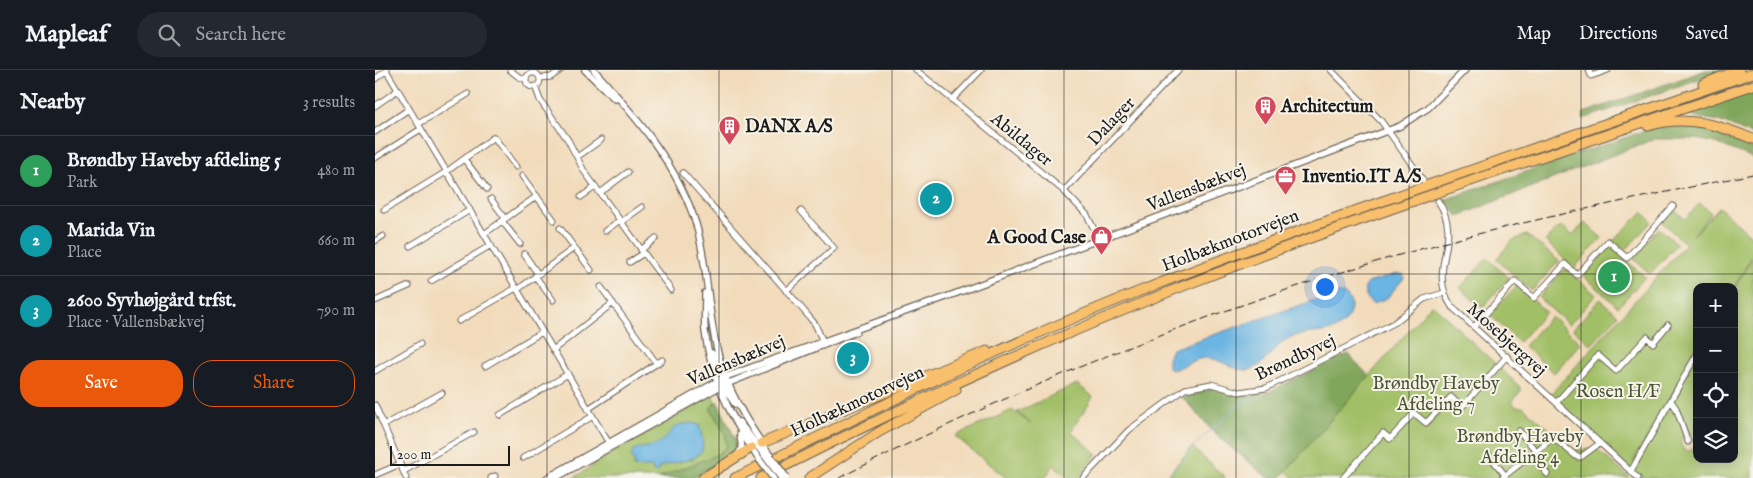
<!DOCTYPE html>
<meta charset="utf-8">
<style>
:root{--surface:#171b24;--page:#242831;--text:#f1f3f6;--muted:#9ea1a6;--line:#363941;--accent:#ea580c}
body{margin:0;font-family:"IM FELL English",serif;background:var(--page);color:var(--text)}
.controls{position:absolute;right:15px;bottom:15px;display:grid;overflow:hidden;border-radius:10px;box-shadow:0 2px 12px #0003}
.controls button{width:45px;height:45px;display:grid;place-items:center;padding:0;border:0;border-bottom:1px solid var(--line);background:var(--surface);color:var(--text);font:25px sans-serif}
.scale{position:absolute;left:15px;bottom:12px;width:120px;box-sizing:border-box;padding-left:5px;border:2px solid #1c1c1c;border-top:0;font-size:14px;line-height:18px;white-space:nowrap;color:#1c1c1c;-webkit-text-stroke:4px #f7f3e8;paint-order:stroke}
.you{position:absolute;left:949px;top:216px;width:18px;height:18px;margin:-12px;border:4px solid #fff;border-radius:50%;background:#1a73e8;box-shadow:0 0 0 8px #1a73e833}
.badge{display:grid;place-items:center;width:32px;height:32px;border-radius:50%;background:var(--accent);color:#fff;font-size:16px;font-weight:700}
.pin{position:absolute;translate:-50% -50%;border:2px solid #fff;box-shadow:0 1px 5px #0006}
.list{margin:0;padding:0;list-style:none}
h2{display:flex;justify-content:space-between;align-items:center;height:65px;margin:0;padding:0 20px;font-size:21px}
h2 small{font-size:16px;font-weight:400;color:var(--muted)}
.list li{display:grid;grid-template-columns:32px 1fr auto;gap:15px;align-items:center;box-sizing:border-box;height:70px;padding:0 20px;border-top:1px solid var(--line)}
.list b{display:block;font-size:19px;white-space:nowrap}
.list p{margin:0;font-size:16px;white-space:nowrap;color:var(--muted)}
.list em{font-size:16px;font-style:normal;color:var(--muted)}
.actions{display:flex;gap:10px;padding:15px 20px}
.actions a{flex:1;padding:11px 0;border:1px solid var(--accent);border-radius:20px;text-align:center;font-size:18px;color:var(--accent)}
.actions .main{background:var(--accent);color:#fff}
.icon{flex:none;width:28px;height:28px;fill:none;stroke:currentColor;stroke-width:2;stroke-linecap:round;stroke-linejoin:round}
.map{position:relative;flex:none;width:1378px;height:408px;overflow:hidden}
header{display:flex;align-items:center;gap:30px;box-sizing:border-box;height:70px;padding:0 25px;background:var(--surface);border-bottom:1px solid var(--line)}
header strong{font-size:24px}
nav{display:flex;gap:28px;margin-inline-start:auto;font-size:18px}
.search{width:350px;height:45px;background:var(--page);display:flex;align-items:center;gap:12px;box-sizing:border-box;padding:0 18px;border-radius:28px;color:var(--muted);font-size:19px}
main{display:flex}
aside{flex:1;background:var(--surface)}
.map>svg:first-child{display:block}
</style>
<header>
<strong>Mapleaf</strong>
<div class="search"><svg class="icon" aria-label="search" viewBox="0 0 24 24"><circle cx="10" cy="10" r="6"/><path d="M15 15l6 6"/></svg>Search here</div>
<nav><a>Map</a><a>Directions</a><a>Saved</a></nav>
</header>
<main>
<aside>
<h2>Nearby<small>3 results</small></h2>
<ul class="list">
<li><span class="badge" style="background:#2e9e5b">1</span><div><b>Brøndby Haveby afdeling 5</b><p>Park</p></div><em>480 m</em></li>
<li><span class="badge" style="background:#0f9aa8">2</span><div><b>Marida Vin</b><p>Place</p></div><em>660 m</em></li>
<li><span class="badge" style="background:#0f9aa8">3</span><div><b>2600 Syvhøjgård trfst.</b><p>Place · Vallensbækvej</p></div><em>790 m</em></li>
</ul>
<div class="actions"><a class="main">Save</a><a>Share</a></div>
</aside>
<div class="map">
<svg width="1378" height="408" viewBox="0 0 1378 408">
<rect width="100%" height="100%" fill="#f7f3e8"/>
<filter id="ink" filterUnits="userSpaceOnUse"><feTurbulence type="fractalNoise" baseFrequency=".02" numOctaves="2"/><feDisplacementMap in="SourceGraphic" scale="10" xChannelSelector="R" yChannelSelector="G"/><feConvolveMatrix kernelMatrix="1 2 1 2 8 2 1 2 1" color-interpolation-filters="sRGB"/></filter>
<filter id="wash" filterUnits="userSpaceOnUse"><feTurbulence type="fractalNoise" baseFrequency=".0096" numOctaves="4" result="noise"/><feDisplacementMap in="SourceGraphic" scale="20" xChannelSelector="R" yChannelSelector="G"/><feGaussianBlur stdDeviation="1.12" result="paint"/><feColorMatrix in="noise" values="0 0 0 0 0 0 0 0 0 0 0 0 0 0 0 0 0 1.4 0 .05"/><feComposite in="paint" operator="in"/></filter>
<g filter="url(#wash)">
<rect width="100%" height="100%" fill="#f2dbbb"/>
<path fill="#a1bf66" stroke="#5e6e41" fill-rule="evenodd" d="M1325,133l11,10 -19,24 27,-30 34,31v16l-19,33h-37v64l-64,111 64,-108v105h37v-74l4,-7 -4,-9v-80l19,-32v221h-114l-88,-84 135,-150 -24,-22 11,-13 12,10zM1314,364c6,2 9,7 7,13l-7,4 -5,-1 -4,-7 2,-6z
M1267,142l10,9 -27,30 -12,-10z
M1210,153l17,15 -28,30 -29,-27 12,-12 6,-2 9,8z
M1284,158l18,16 -27,30 -18,-17z
M1152,165l32,26 -27,30 -36,-32 17,-19z
M1235,176l35,31 -27,30 -34,-31z
M1112,188l22,20 -27,30 -22,-20z
M1190,198l31,27 -27,30 -30,-27z
M1142,215l29,27 -27,30 -29,-27z
M1225,229l18,16 -27,30 -18,-16z
M1057,234l90,85 -10,13 5,5h6l51,43 22,-1 34,29h-337l-7,-7z
M1176,246l30,27 -27,30 -30,-27z
M702,314l16,13 -22,34 26,23 -19,24h-10l-14,-13 -9,13h-39l-51,-42 57,-26 19,14 -14,-12z
M337,326l29,53 -47,29h-121l20,-12v-2z
M817,377l34,31h-61z"/>
<path fill="#80a65b" stroke="#4e613c" d="M1331,0h19l-142,49 1,-6z
M1378,22v43l-34,-14 -36,-6z
M1295,56l47,5 36,16v11l-37,-15 -20,-4h-42l-196,77 -14,-16 209,-72z
M973,284l21,22 -89,102h-12l-53,-44 -32,-36 30,-10 24,7 29,-2z
M342,331l18,37v9l-7,9 -36,22h-33l59,-24 8,-7 -1,-13 -15,-26z"/>
<path fill="#6bb5e3" stroke="#446880" d="M1021,204h7l1,4 -17,20 -14,6 -3,-2c-5,-6 -8,-13 -2,-19z
M961,223l10,2c5,5 6,10 4,17 -6,28 -45,16 -63,27 -13,7 -23,29 -39,31 -12,2 -29,-13 -44,-12 -11,1 -22,10 -32,12l-4,-3v-9l4,-9z
M317,353l7,2 4,16 -1,10 -8,7 -35,9 -1,5h-5l-1,-5h-19l2,-3 -4,-8 4,-7c9,-2 16,-1 24,-6 16,-10 8,-19 33,-20z"/>
<g fill="none" stroke-linecap="round" stroke-linejoin="round">
<path stroke="#6bb5e3" stroke-width="1" d="M792,408l30,-35 46,-42 15,-3"/>
</g>
</g>
<g filter="url(#ink)">
<g fill="none" stroke-linecap="round" stroke-linejoin="round">
<defs>
<path id="minor" d="M11,0l224,375
M135,0l9,7 7,2
M541,0l148,121 23,24 12,24
M956,0l50,51 42,59
M1214,0l2,6 17,-6
M151 10a7 7 0 1 1 14 0a7 7 0 1 1-14 0Z
M165,8l11,-1 10,-7
M0,9l12,-9
M160,16l5,14 28,40 16,31 87,119
M577,30l29,-30
M0,36l23,-16
M43,54l50,-30
M0,62l34,-23
M202,87l24,-17
M0,88l46,-29
M89,89l23,30
M308,103l116,132 16,19 9,20
M147,106l32,44
M689,121l114,-121
M225,123l28,-21
M206,127l14,-10
M116,129l14,19
M1063,131c27,40 -13,66 14,106l186,171
M9,140l62,-38 48,-35 22,30
M127,151l18,23
M246,152l21,-15
M185,158l31,42
M230,161l15,-11
M109,164l53,-38
M0,171l8,-5
M35,176l60,-36
M266,180l15,-12
M149,184l14,20
M255,192l14,-9
M160,206l18,24
M56,211l60,-36
M226,217l56,77
M142,220l57,-42
M411,221l48,-43 -33,-37
M0,231l34,-15
M84,251l57,-33
M1099,257l41,-46 19,17 31,-34 12,11 31,-34 19,17 46,-52
M178,280l60,-47
M110,296l57,-34
M0,301l45,-27
M1296,331l5,7 12,34
M1182,332l41,-47 18,16 31,-34 6,6 15,-18
M0,335l31,73
M213,339l74,-49
M125,345l68,-41
M9,355l58,-32
M1144,361l17,20
M1113,384l17,21
M1157,385l15,19
M148,388l70,-42
M29,401l70,-39
M1256,401l66,-117
M0,405l25,-11
M116,408l4,-2
M708,408l46,-48 56,-41 26,-5 28,8 27,-4 128,-65 30,-24 20,-6
M968,408l40,-45 7,6 24,-26 12,10 25,-26 11,10 45,-51
M1127,408l48,-38h6l21,17h4l19,-14"/>
<path id="tertiary" d="M210,0l30,29
M219,0c41,46 83,93 102,154 11,37 11,77 19,116 7,39 26,74 49,106
M330,223c0,12 -1,26 0,38 5,45 26,87 51,124
M337,283l12,27
M346,313l14,21
M364,352l23,30
M363,384l4,-6 -2,-13
M172,408l178,-101 224,-81 451,-170 28,-18 37,-38
M180,408l164,-91 137,-55"/>
<path id="motorway" d="M1328,14l36,-14
M1273,56c36,-12 71,-1 105,13
M387,373l225,-92
M328,408l48,-30
M360,408c133,-66 267,-133 405,-187 202,-79 408,-147 613,-218
M386,408c140,-71 283,-137 430,-195 185,-72 374,-134 562,-198
M434,408l70,-46 77,-42"/>
</defs>
<use href="#minor" stroke="#675f54" stroke-width="7"/>
<use href="#tertiary" stroke="#675f54" stroke-width="8"/>
<use href="#motorway" stroke="#675f54" stroke-width="11"/>
<use href="#minor" stroke="#fff" stroke-width="5"/>
<use href="#tertiary" stroke="#fff" stroke-width="5.5"/>
<use href="#motorway" stroke="#f8bf6c" stroke-width="9"/>
<path stroke="#1c1c1c" stroke-width="1" stroke-dasharray="8 4" stroke-linecap="butt" d="M464,408c185,-94 378,-172 578,-228 111,-31 223,-52 336,-76"/>
<defs>
<path id="tertiary-bridge" d="M391,380l20,27
M387,382l19,26
M381,385l17,23"/>
</defs>
<use href="#tertiary-bridge" stroke="#675f54" stroke-width="8" stroke-linecap="butt"/>
<use href="#tertiary-bridge" stroke="#fff" stroke-width="5.5"/>
</g>
</g>
<path fill="none" stroke="#1c1c1c" stroke-width="1" stroke-opacity="0.55" d="M172,0v408M344,0v408M517,0v408M689,0v408M861,0v408M1034,0v408M1206,0v408M0,204h1378"/>
<defs>
<symbol id="building-pin" viewBox="-11 -11 22 30"><path d="M0 17L-7.5 6A9.5 9.5 0 1 1 7.5 6Z" fill="#d1495b" stroke="#f7f3e8"/><path d="M-4-6H4V6H1V3H-1V6H-4ZM-2.5-4.3h1.7v1.8h-1.7ZM.8-4.3h1.7v1.8H.8ZM-2.5-1h1.7V.8h-1.7ZM.8-1h1.7V.8H.8Z" fill="#fff"/></symbol>
<symbol id="office-pin" viewBox="-11 -11 22 30"><path d="M0 17L-7.5 6A9.5 9.5 0 1 1 7.5 6Z" fill="#d1495b" stroke="#f7f3e8"/><path d="M-6-3h4V-5.5h4V-3h4V5H-6ZM-1-4.5V-3h2v-1.5ZM-6 0V1H6V0Z" fill="#fff"/></symbol>
<symbol id="shop-pin" viewBox="-11 -11 22 30"><path d="M0 17L-7.5 6A9.5 9.5 0 1 1 7.5 6Z" fill="#d1495b" stroke="#f7f3e8"/><path d="M-5-2.5h2.3a2.7 3.5 0 0 1 5.4 0H5L5.5 6h-11ZM-1.5-2.5h3a1.5 2.3 0 0 0-3 0Z" fill="#fff"/></symbol>
</defs>
<g fill-rule="evenodd">
<use href="#building-pin" x="878" y="24" width="25" height="34"/>
<use href="#building-pin" x="342" y="44" width="25" height="34"/>
<use href="#office-pin" x="898" y="94" width="25" height="34"/>
<use href="#shop-pin" x="714" y="154" width="25" height="34"/>
</g>
<g text-anchor="middle" stroke-width="4" stroke-linejoin="round" paint-order="stroke">
<g font-size="18" font-weight="bold" fill="#1c1c1c" stroke="#f7f3e8" text-anchor="start">
<text x="906" y="42">Architectum</text>
<text x="370" y="62">DANX A/S</text>
<text x="927" y="112">Inventio.IT A/S</text>
<text x="711" y="173" text-anchor="end">A Good Case</text>
</g>
<g font-size="18" fill="#1c1c1c" stroke="#f7f3e8">
<text transform="translate(736 51) rotate(-47)" y="6">Dalager</text>
<text transform="translate(647 69) rotate(39)" y="6">Abildager</text>
<text transform="translate(821 117) rotate(-21)" y="6">Vallensbækvej</text>
<text transform="translate(855 170) rotate(-21)" y="6">Holbækmotorvejen</text>
<text transform="translate(1132 269) rotate(42)" y="6">Mosebjergvej</text>
<text transform="translate(920 287) rotate(-25)" y="6">Brøndbyvej</text>
<text transform="translate(361 290) rotate(-23)" y="6">Vallensbækvej</text>
<text transform="translate(482 331) rotate(-25)" y="6">Holbækmotorvejen</text>
</g>
<g font-size="18" fill="#4b5536" stroke="#f7f3e8">
<text x="1061" y="319">Brøndby Haveby<tspan x="1061" dy="21">Afdeling 7</tspan></text>
<text x="1243" y="327">Rosen H/F</text>
<text x="1145" y="372">Brøndby Haveby<tspan x="1145" dy="21">Afdeling 4</tspan></text>
</g>
</g>
</svg>
<div class="controls">
<button>+</button>
<button>−</button>
<button><svg class="icon" aria-label="locate" viewBox="0 0 24 24"><circle cx="12" cy="12" r="6"/><path d="M12 2v4M12 18v4M2 12h4M18 12h4"/></svg></button>
<button><svg class="icon" aria-label="layers" viewBox="0 0 24 24"><path d="M12 4l9 5-9 5-9-5zM3 14l9 5 9-5"/></svg></button>
</div>
<div class="scale">200 m</div>
<div class="you"></div>
<div class="pin badge" style="left:1239px;top:207px;background:#2e9e5b">1</div>
<div class="pin badge" style="left:561px;top:129px;background:#0f9aa8">2</div>
<div class="pin badge" style="left:478px;top:288px;background:#0f9aa8">3</div>
</div>
</main>
